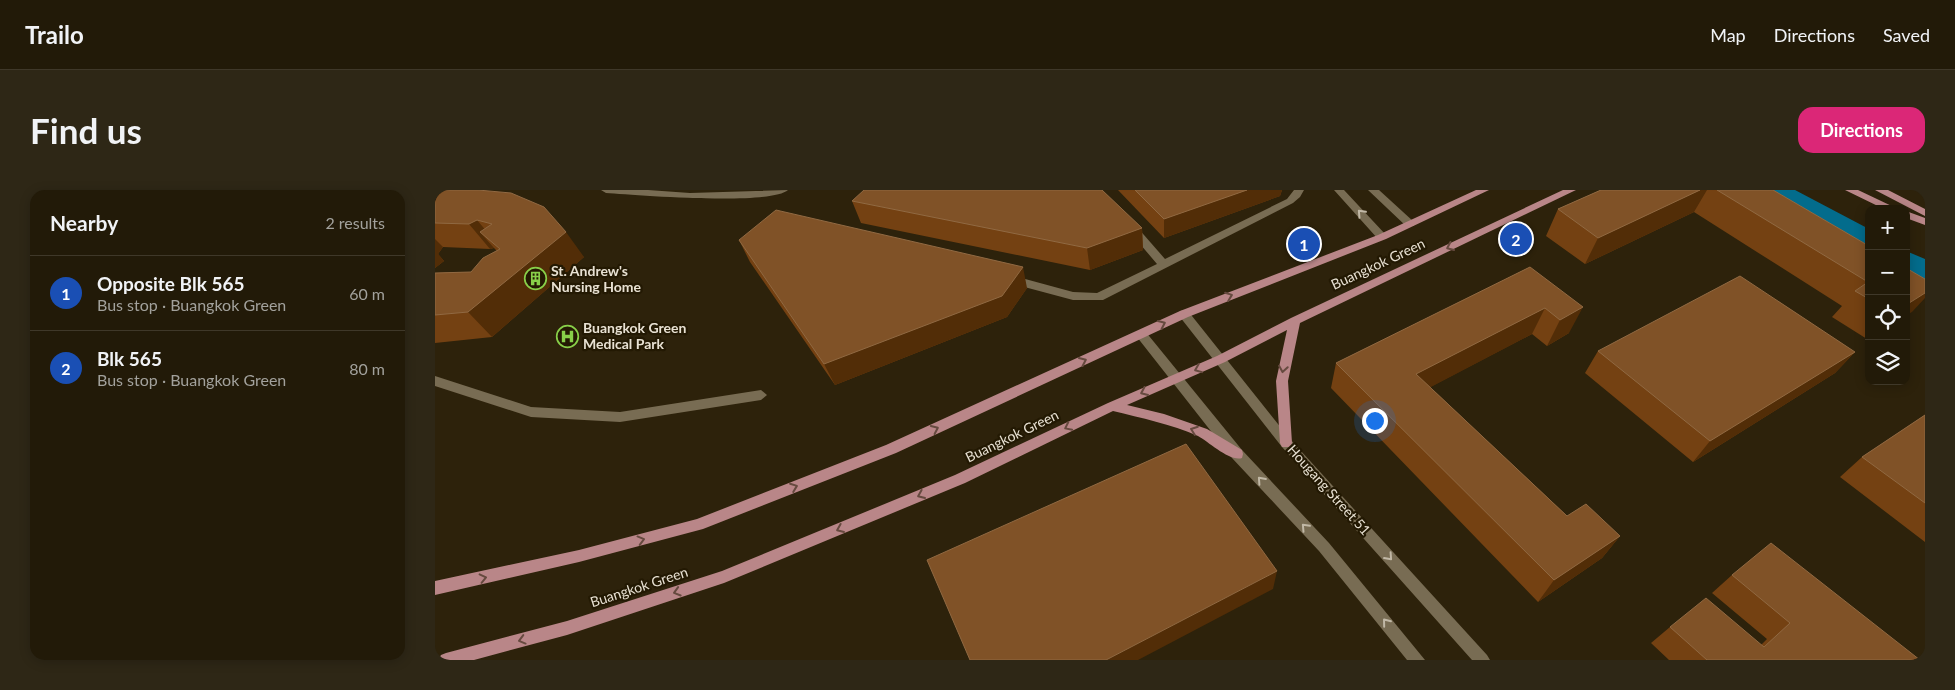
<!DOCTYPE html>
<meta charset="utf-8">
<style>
:root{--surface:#221a08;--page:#2e2716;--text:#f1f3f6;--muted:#a2a19c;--line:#3f3829;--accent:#db2777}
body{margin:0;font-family:Lato,sans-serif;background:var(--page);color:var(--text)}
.controls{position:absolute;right:15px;top:15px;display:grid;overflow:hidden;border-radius:10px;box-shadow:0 2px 12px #0003}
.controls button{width:45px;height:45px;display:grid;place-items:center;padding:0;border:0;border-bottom:1px solid var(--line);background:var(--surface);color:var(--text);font:25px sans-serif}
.you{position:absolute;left:939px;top:230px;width:18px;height:18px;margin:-12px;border:4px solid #fff;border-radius:50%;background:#1a73e8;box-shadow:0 0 0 8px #1a73e833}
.badge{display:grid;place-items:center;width:32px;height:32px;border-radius:50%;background:var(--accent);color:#fff;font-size:16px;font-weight:700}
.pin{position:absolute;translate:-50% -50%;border:2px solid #fff;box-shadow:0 1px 5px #0006}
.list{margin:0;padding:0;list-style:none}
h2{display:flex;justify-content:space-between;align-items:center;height:65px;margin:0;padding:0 20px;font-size:21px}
h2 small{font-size:16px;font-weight:400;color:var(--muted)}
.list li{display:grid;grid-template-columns:32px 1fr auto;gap:15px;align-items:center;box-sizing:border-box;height:75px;padding:0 20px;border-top:1px solid var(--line)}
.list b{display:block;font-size:19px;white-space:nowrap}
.list p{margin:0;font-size:16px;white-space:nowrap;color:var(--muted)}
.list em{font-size:16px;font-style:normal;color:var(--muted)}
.icon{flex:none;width:28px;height:28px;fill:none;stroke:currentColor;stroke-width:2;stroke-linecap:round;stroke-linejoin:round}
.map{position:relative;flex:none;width:1490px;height:470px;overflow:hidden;border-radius:15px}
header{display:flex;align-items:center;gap:30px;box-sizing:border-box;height:70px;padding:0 25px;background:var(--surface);border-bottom:1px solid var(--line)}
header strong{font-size:24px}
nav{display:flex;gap:28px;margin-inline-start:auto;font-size:18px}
.intro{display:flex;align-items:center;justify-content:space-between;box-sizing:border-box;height:120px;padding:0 30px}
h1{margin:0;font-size:35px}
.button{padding:12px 22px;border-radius:15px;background:var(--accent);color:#fff;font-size:18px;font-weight:700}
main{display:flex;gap:30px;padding:0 30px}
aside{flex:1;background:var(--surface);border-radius:15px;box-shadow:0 2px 12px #0003}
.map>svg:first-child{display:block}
</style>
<header>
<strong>Trailo</strong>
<nav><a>Map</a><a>Directions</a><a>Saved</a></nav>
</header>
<div class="intro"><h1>Find us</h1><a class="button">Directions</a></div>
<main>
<aside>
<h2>Nearby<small>2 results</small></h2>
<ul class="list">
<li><span class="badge" style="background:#1a4fb4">1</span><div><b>Opposite Blk 565</b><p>Bus stop · Buangkok Green</p></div><em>60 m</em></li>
<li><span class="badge" style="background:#1a4fb4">2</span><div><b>Blk 565</b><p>Bus stop · Buangkok Green</p></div><em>80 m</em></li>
</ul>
</aside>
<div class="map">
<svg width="1490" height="470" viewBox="0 0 1490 470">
<rect width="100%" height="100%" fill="#2d220b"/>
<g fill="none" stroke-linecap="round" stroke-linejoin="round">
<path fill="#036c8c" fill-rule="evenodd" d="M1330,0h30l74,39v19l-9,-2 -92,-51z
M1471,61l19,8v21l-19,-8z"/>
<path fill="#786c53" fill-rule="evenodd" d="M859,0h10l-4,7 -7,6 -190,97h-30l-67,-18 -1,-3 5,-4 63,17 24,1 60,-29 -28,-33v-4h8l28,32 122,-60z
M899,0h10l42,45v4h-8z
M933,0h11l35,32v4h-8z
M0,186l96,31 89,5 141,-22 6,5 -6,5 -141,22 -89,-5 -96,-31z"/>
<path fill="#786c53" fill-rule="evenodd" d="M166,0h47l42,3 98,-3c-18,16 -153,5 -182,3z
M749,120l4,1 102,128 197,216 3,5h-18l-190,-213 -102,-130 -2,-3 2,-3z
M706,140l4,1 97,119 87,93 96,117h-18l-88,-109 -87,-93 -95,-121 -2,-3z"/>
<path fill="#b98688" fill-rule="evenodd" d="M1041,0h13l-103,49 -198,78 -292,136 -193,76 -124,33 -144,33v-14l144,-31 118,-31 189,-74 294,-134 198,-76z
M1128,0h13l-276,133 -12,58 4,62 -2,4h-8l-2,-4 -4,-62 11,-51 -62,32 -98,43 37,9 43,15 35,21 1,4 -1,4c-12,4 -33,-16 -44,-22 -27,-12 -57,-18 -85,-25l-148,72 -241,100 -157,52 -93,25h-36l3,-5 5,-2 121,-32 155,-50 233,-96 153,-72 109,-47 74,-38z
M1410,0h13l40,19h-14z
M1440,0h13l37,19v7z
M1471,21l19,7v7l-19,-7z"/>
</g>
<path fill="#744112" d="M683,0h164l-2,6 -116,42z
M1166,0h172l96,56v93h-2l-35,-22 10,-11 -148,-94 -109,52 -39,-28 12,-27z
M0,1l149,66 -92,80 -57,6v-70l36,-1 26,-21 -3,-3 -4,1 -47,-2 -5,7 6,7 -9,7z
M417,11l290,27 1,22 -53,20 -229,-47z
M304,50l288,48 -20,29 -172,68 -85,-123z
M1095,77l39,66 -22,13 -15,-12 -102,53 137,129 53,20 -18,22 -64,44 -207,-214 5,-25z
M1163,161l257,1 -20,21 -142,89 -108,-89z
M1490,225v127l-85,-65 22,-20z
M1297,385l188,85h-251l-18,-17 19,-16 91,18 6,-6 -55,-46z"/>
<path fill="#522d07" d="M812,0h35l-2,6 -116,42v-19z
M1265,0h7l-13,22 -109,52 13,-26z
M42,30l21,25 -18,-13 14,16 -4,1 -21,-25z
M707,38l1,22 -53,20 -3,-22z
M131,42l18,25 -92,80 -24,-25z
M0,49l8,8 -5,7 6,7 -9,7z
M588,77l4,21 -20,29 -172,68 -11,-21z
M1490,103v5l-13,14 -6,3v-10z
M1148,117l-14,26 -22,13 13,-26z
M1110,118l-13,26 -124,65 8,-25z
M1420,162l-20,21 -142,89 17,-21z
M1185,346l-18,22 -64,44 16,-22z
M842,381l-4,18 -135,71h-32z"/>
<path fill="#805227" stroke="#906942" d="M10,0h33l33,3 33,14 22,25 -98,80 -33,3v-42l36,-1 12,-14 17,-9 -20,-17 12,-8 -15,-4 -8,4 -34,-1v-32z
M429,0h238l40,38 -55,20 -235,-47z
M700,0h112l-83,29z
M1166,0h99l-102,48 -40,-29z
M1282,0h56l96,56v53l-14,-8 13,-9z
M341,20l247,57 -21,29 -178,68 -85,-124z
M1095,77l53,40 -23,13 -15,-12 -129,66 151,142 19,-12 34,32 -66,44 -218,-217z
M1471,78l19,11v14l-19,12z
M1305,86l115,76 -145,89 -112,-90z
M1490,225v88l-63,-46z
M751,254l91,127 -171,89h-136l-43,-100z
M1336,353l149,117h-213l-37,-33 36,-29 58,49 26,-24 -58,-48z"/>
<defs><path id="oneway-chevron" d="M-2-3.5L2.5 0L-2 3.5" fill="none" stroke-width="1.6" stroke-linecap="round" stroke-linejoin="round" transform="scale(1.25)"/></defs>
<g stroke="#c1b8a6">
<use href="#oneway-chevron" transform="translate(926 23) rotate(-133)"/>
<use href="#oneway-chevron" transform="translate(826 290) rotate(-132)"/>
<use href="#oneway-chevron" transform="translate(870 337) rotate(-133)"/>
<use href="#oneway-chevron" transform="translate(954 367) rotate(48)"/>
<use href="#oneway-chevron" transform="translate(951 432) rotate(-129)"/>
</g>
<g stroke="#664a3f">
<use href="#oneway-chevron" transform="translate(1015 57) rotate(155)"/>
<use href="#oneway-chevron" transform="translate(794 106) rotate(-21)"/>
<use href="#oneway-chevron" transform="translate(727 134) rotate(-25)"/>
<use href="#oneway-chevron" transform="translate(648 171) rotate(-25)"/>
<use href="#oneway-chevron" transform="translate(763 179) rotate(158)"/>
<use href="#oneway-chevron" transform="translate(848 179) rotate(99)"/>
<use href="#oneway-chevron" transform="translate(709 202) rotate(156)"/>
<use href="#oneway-chevron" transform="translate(633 237) rotate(154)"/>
<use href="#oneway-chevron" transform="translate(500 239) rotate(-25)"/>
<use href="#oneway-chevron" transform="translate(759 240) rotate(-160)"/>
<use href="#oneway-chevron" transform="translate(359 297) rotate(-21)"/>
<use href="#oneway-chevron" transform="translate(486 305) rotate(157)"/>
<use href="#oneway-chevron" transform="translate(405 339) rotate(157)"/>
<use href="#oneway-chevron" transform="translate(206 350) rotate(-15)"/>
<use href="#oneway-chevron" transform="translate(48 388) rotate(-13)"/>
<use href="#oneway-chevron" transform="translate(242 402) rotate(163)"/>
<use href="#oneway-chevron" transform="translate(87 450) rotate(165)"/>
</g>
<defs>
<symbol id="building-ring" viewBox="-11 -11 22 22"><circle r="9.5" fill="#231903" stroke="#88cf49" stroke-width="1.5"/><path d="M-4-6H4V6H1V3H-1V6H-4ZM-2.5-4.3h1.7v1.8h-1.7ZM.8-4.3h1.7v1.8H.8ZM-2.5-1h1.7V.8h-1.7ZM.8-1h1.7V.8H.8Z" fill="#88cf49"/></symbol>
<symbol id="hospital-ring" viewBox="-11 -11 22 22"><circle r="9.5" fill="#231903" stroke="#88cf49" stroke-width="1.5"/><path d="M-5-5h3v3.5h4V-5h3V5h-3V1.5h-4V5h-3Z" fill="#88cf49"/></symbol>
</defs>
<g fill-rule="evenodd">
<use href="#building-ring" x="88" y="76" width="25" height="25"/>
<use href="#hospital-ring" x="120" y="134" width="25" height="25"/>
</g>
<g text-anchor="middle" stroke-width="4.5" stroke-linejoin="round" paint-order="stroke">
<g font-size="14" fill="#e8e1d3" stroke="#231903">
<text transform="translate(943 74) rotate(-25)" y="5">Buangkok Green</text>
<text transform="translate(577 246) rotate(-26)" y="5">Buangkok Green</text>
<text transform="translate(894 300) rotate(48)" y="5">Hougang Street 51</text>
<text transform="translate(204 397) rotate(-18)" y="5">Buangkok Green</text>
</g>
<g font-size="14" font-weight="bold" fill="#e8e1d3" stroke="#231903" text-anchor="start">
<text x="116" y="86">St. Andrew's<tspan x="116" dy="16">Nursing Home</tspan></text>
<text x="148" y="143">Buangkok Green<tspan x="148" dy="16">Medical Park</tspan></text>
</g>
</g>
</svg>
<div class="controls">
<button>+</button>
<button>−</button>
<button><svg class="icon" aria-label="locate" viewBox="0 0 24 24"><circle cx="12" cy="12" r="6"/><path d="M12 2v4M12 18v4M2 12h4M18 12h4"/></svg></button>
<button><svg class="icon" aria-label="layers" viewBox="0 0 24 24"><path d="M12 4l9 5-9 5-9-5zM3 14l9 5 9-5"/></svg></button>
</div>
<div class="you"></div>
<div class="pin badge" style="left:869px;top:54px;background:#1a4fb4">1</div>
<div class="pin badge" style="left:1081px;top:49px;background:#1a4fb4">2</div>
</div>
</main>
